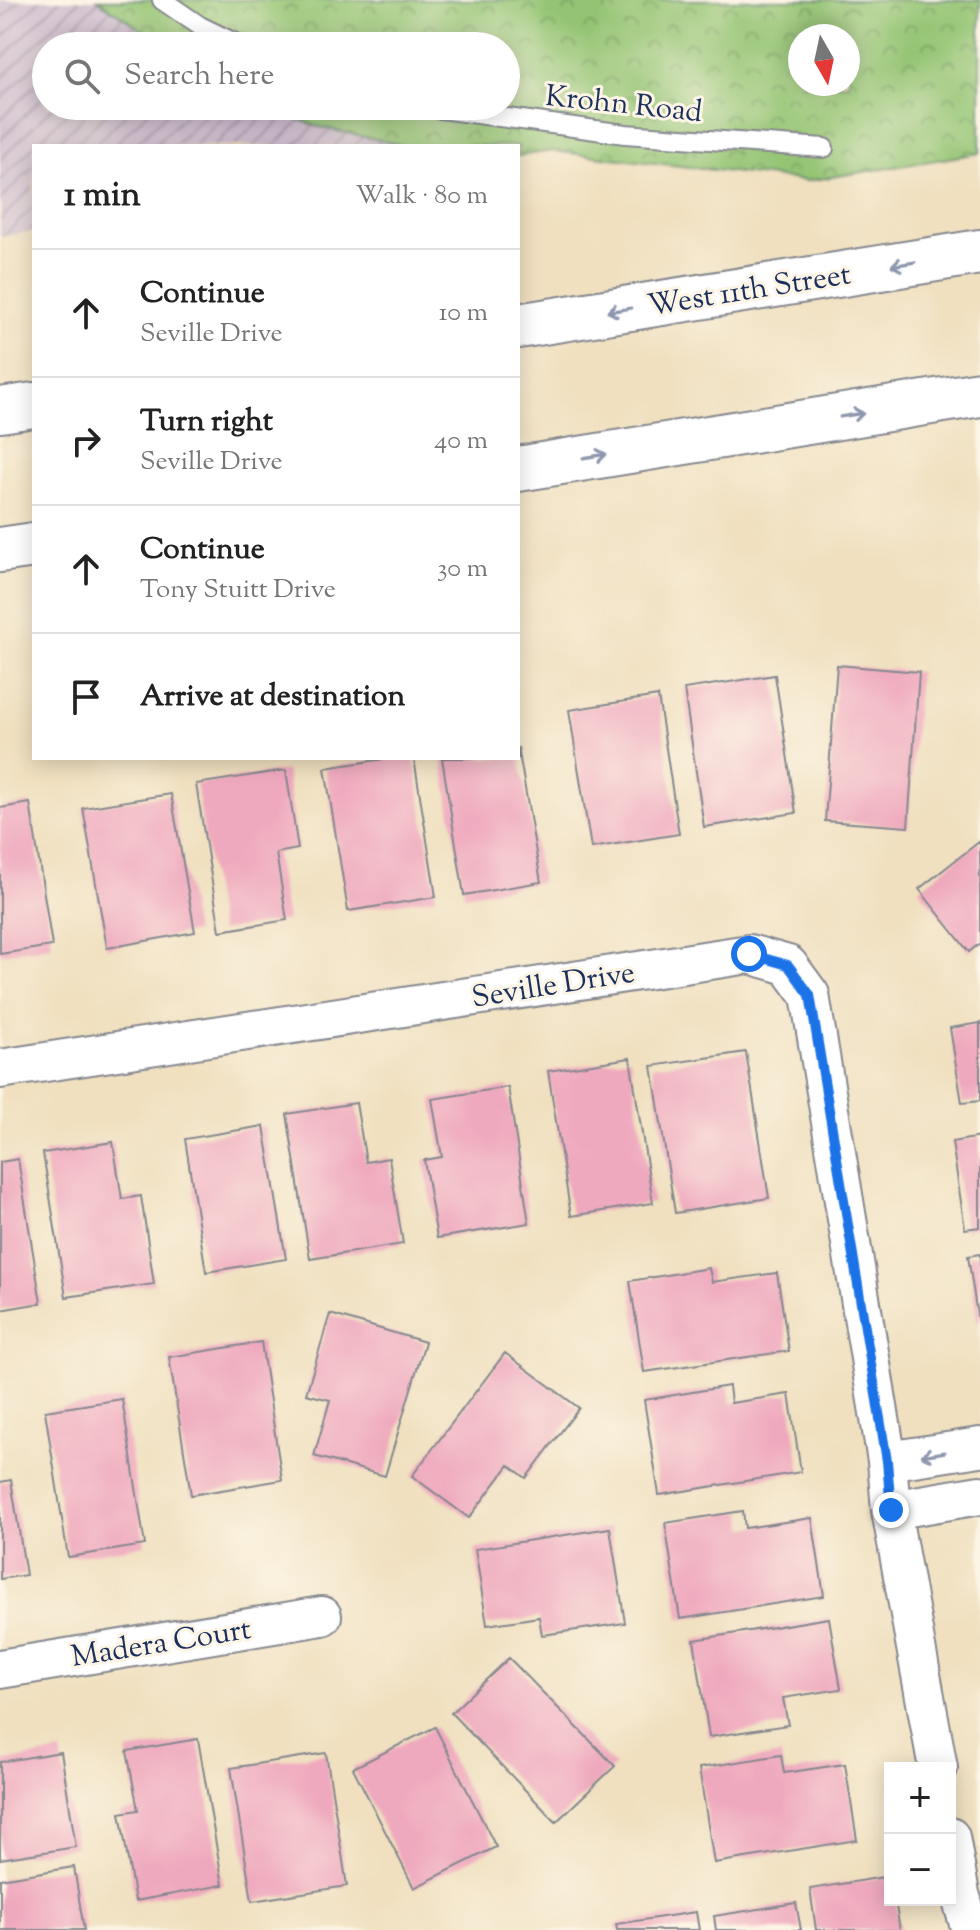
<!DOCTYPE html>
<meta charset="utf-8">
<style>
:root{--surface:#fff;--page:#f2f2f2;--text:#222;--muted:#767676;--line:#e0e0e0}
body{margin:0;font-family:"Sorts Mill Goudy",serif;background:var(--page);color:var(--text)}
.controls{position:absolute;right:24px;bottom:24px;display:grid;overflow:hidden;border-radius:0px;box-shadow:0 4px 20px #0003}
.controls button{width:72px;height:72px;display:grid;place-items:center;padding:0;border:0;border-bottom:2px solid var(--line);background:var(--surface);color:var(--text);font:40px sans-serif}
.compass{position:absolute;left:788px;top:24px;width:72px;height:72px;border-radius:50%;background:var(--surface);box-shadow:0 4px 20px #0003;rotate:171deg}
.stop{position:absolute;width:24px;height:24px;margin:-18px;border:6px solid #1a73e8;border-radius:50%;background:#fff}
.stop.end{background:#1a73e8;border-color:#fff;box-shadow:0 2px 8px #0008}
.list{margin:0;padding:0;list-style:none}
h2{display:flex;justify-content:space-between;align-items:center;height:104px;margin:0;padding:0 32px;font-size:34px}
h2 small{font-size:26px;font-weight:400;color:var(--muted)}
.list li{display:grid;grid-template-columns:52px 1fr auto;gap:24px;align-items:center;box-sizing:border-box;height:128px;padding:0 32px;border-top:2px solid var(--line)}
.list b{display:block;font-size:30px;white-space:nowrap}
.list p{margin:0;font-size:26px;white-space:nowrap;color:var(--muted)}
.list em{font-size:26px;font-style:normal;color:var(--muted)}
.icon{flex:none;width:44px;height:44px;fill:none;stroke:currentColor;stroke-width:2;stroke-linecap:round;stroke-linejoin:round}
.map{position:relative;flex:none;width:980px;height:1930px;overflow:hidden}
.search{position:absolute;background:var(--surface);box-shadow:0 4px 20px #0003;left:32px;top:32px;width:488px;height:88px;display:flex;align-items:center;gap:20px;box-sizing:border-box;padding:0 28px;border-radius:44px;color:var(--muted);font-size:30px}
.panel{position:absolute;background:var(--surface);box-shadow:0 4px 20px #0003;left:32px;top:144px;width:488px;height:616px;border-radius:0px}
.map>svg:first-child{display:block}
</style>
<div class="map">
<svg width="980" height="1930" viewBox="0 0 980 1930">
<defs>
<pattern id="industrial-furrows" width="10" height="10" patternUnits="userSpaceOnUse" patternTransform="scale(2)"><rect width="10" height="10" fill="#cfbdcf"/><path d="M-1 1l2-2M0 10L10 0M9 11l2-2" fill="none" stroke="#a79aab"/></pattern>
<pattern id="park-crowns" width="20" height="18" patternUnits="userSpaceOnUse" patternTransform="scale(2)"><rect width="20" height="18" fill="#94c473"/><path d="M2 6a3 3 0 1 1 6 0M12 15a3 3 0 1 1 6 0" fill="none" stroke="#78a062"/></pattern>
</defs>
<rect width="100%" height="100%" fill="#fcf5e5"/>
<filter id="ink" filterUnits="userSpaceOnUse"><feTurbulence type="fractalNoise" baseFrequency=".0125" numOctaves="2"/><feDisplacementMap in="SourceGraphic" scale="16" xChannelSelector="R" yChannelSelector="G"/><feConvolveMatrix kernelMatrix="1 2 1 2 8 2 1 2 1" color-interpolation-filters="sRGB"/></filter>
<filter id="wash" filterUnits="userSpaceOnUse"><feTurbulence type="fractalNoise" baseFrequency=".006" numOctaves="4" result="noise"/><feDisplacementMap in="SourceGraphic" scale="32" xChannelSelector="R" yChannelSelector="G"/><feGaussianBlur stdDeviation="1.8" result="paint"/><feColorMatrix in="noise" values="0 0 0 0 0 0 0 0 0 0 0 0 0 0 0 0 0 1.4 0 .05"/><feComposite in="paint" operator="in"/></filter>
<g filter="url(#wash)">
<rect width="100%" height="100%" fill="#f0e0c0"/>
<path fill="url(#industrial-furrows)" d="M0,0h98l67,46h-119v60h221l48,20 92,20h-373v85l-34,6z"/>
<path fill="url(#park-crowns)" stroke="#587a68" stroke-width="2" fill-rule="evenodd" d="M98,0h882v153l-173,28 -254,-30 -35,5v-10h-111l-92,-20 -48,-20h239v-60h-341zM800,36h48v48h-48z"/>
<g id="blocks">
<path fill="#efa9be" d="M837,665l82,7 -11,155 -83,-6z
M775,675l21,138 -92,14 -20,-138z
M658,696l21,138 -88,14 -22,-138z
M518,747l23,135 -77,13 -22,-137h76z
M391,758h23l22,139 -88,14 -23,-143z
M286,770l12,79 -22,4 11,67 -67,11 -24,-147z
M171,794l24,138 -88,16 -24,-140z
M30,803l22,143 -52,8v-146z
M980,841v102l-11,9 -50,-63z
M980,1023v78l-18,2 -12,-75z
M746,1052l23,146 -94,15 -23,-147z
M630,1058l23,145 -82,13 -23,-145z
M508,1087l21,136 -92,15 -13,-78 18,-3 -10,-58z
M356,1103l10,59 23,-4 14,86 -93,15 -23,-145z
M264,1126l22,133 -80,13 -21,-133z
M980,1137v90l-15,2 -13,-87z
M113,1142l9,57 19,-3 13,88 -88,13 -23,-144z
M18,1159l23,144 -41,7v-148z
M980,1254v68h-2l-10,-66z
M709,1268l3,14 65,-9 12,78 -145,21 -14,-91z
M330,1314l95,28 -40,134 -71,-20 16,-56 -24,-6z
M261,1342l21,138 -91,15 -22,-138z
M505,1353l74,55 -53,70 -17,-13 -40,53 -57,-42z
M729,1386l2,17 58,-9 12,78 -142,23 -15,-95z
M122,1399l23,146 -77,12 -23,-146z
M11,1480l15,95 -26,4v-97z
M743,1511l2,17 67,-10 12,78 -144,23 -15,-96z
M610,1528l15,95 -83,12 -3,-18 -52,8 -12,-76z
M829,1618l12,71 -58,9 5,27 -79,12 -15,-97z
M509,1658l106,108 -59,56 -105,-109z
M435,1727l61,120 -82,41 -61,-120z
M198,1739l25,146 -88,16 -15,-88 18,-3 -11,-59z
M61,1752l15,95 -76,12v-97z
M326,1753l21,133 -95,15 -21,-133z
M781,1755l3,18 61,-9 12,76 -143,23 -15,-95z
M74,1867l10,63h-84v-51z
M890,1876v24h5l5,30h-84l-6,-41z
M796,1903l5,27h-85l-2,-14z
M696,1912l3,18h-82l-1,-6z"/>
</g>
</g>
<g filter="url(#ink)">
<use href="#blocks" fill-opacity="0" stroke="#86888f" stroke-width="2"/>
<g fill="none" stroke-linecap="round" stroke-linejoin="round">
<defs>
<path id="lane" d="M162,0l38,26 41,20
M419,106l206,28 199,14"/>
<path id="street" d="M0,1069l749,-115 39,11 22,30 77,466 4,49 47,258
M887,1461l93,-14
M891,1510l89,-15
M0,1669l322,-53
M950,1837l10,57 11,36"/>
<path id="primary" d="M518,326l462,-74
M0,410l34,-5
M518,469l462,-75
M0,550l34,-5"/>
</defs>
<use href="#lane" stroke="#86888f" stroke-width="22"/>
<use href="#street" stroke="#86888f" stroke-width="42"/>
<use href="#primary" stroke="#86888f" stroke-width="48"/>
<use href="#lane" stroke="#fff" stroke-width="18"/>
<use href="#street" stroke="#fff" stroke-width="38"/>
<use href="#primary" stroke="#fff" stroke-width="44"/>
</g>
<defs><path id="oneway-shaft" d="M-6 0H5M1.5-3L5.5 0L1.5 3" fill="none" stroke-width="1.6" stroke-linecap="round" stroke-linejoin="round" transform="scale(2)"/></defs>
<g stroke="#8d97ae">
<use href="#oneway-shaft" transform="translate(903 264) rotate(171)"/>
<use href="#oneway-shaft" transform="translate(619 310) rotate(171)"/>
<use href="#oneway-shaft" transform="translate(852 415) rotate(-9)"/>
<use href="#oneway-shaft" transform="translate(595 456) rotate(-9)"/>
<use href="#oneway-shaft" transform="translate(933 1454) rotate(171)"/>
</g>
</g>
<g fill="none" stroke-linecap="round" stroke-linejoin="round" filter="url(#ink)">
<path stroke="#1a73e8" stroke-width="10" d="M749,954l39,11 22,30 77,466 4,49"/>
</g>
<g text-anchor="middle" stroke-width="6" stroke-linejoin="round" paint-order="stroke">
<g font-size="30" fill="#1b2f5e" stroke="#fcf5e5">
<text transform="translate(624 103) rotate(6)" y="10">Krohn Road</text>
<text transform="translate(749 289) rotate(-9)" y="10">West 11th Street</text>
<text transform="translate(553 984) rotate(-9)" y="10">Seville Drive</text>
<text transform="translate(161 1642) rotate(-9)" y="10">Madera Court</text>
</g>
</g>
</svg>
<div class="controls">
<button>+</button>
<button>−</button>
</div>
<svg class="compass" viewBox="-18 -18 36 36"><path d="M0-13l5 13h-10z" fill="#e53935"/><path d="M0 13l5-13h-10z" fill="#767676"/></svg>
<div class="stop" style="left:749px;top:954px"></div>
<div class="stop end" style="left:891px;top:1510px"></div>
<div class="search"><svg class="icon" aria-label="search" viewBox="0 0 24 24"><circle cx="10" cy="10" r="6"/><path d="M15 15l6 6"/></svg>Search here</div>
<section class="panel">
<h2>1 min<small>Walk · 80 m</small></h2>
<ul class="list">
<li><svg class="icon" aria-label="ahead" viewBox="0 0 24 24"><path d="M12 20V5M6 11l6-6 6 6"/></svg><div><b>Continue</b><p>Seville Drive</p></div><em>10 m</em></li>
<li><svg class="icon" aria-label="right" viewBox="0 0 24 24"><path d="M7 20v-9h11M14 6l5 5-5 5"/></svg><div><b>Turn right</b><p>Seville Drive</p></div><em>40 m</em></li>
<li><svg class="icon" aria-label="ahead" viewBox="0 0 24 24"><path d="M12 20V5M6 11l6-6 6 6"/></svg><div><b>Continue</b><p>Tony Stuitt Drive</p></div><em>30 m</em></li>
<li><svg class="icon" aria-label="arrive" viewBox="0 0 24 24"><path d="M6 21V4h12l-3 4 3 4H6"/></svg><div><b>Arrive at destination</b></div></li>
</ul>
</section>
</div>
